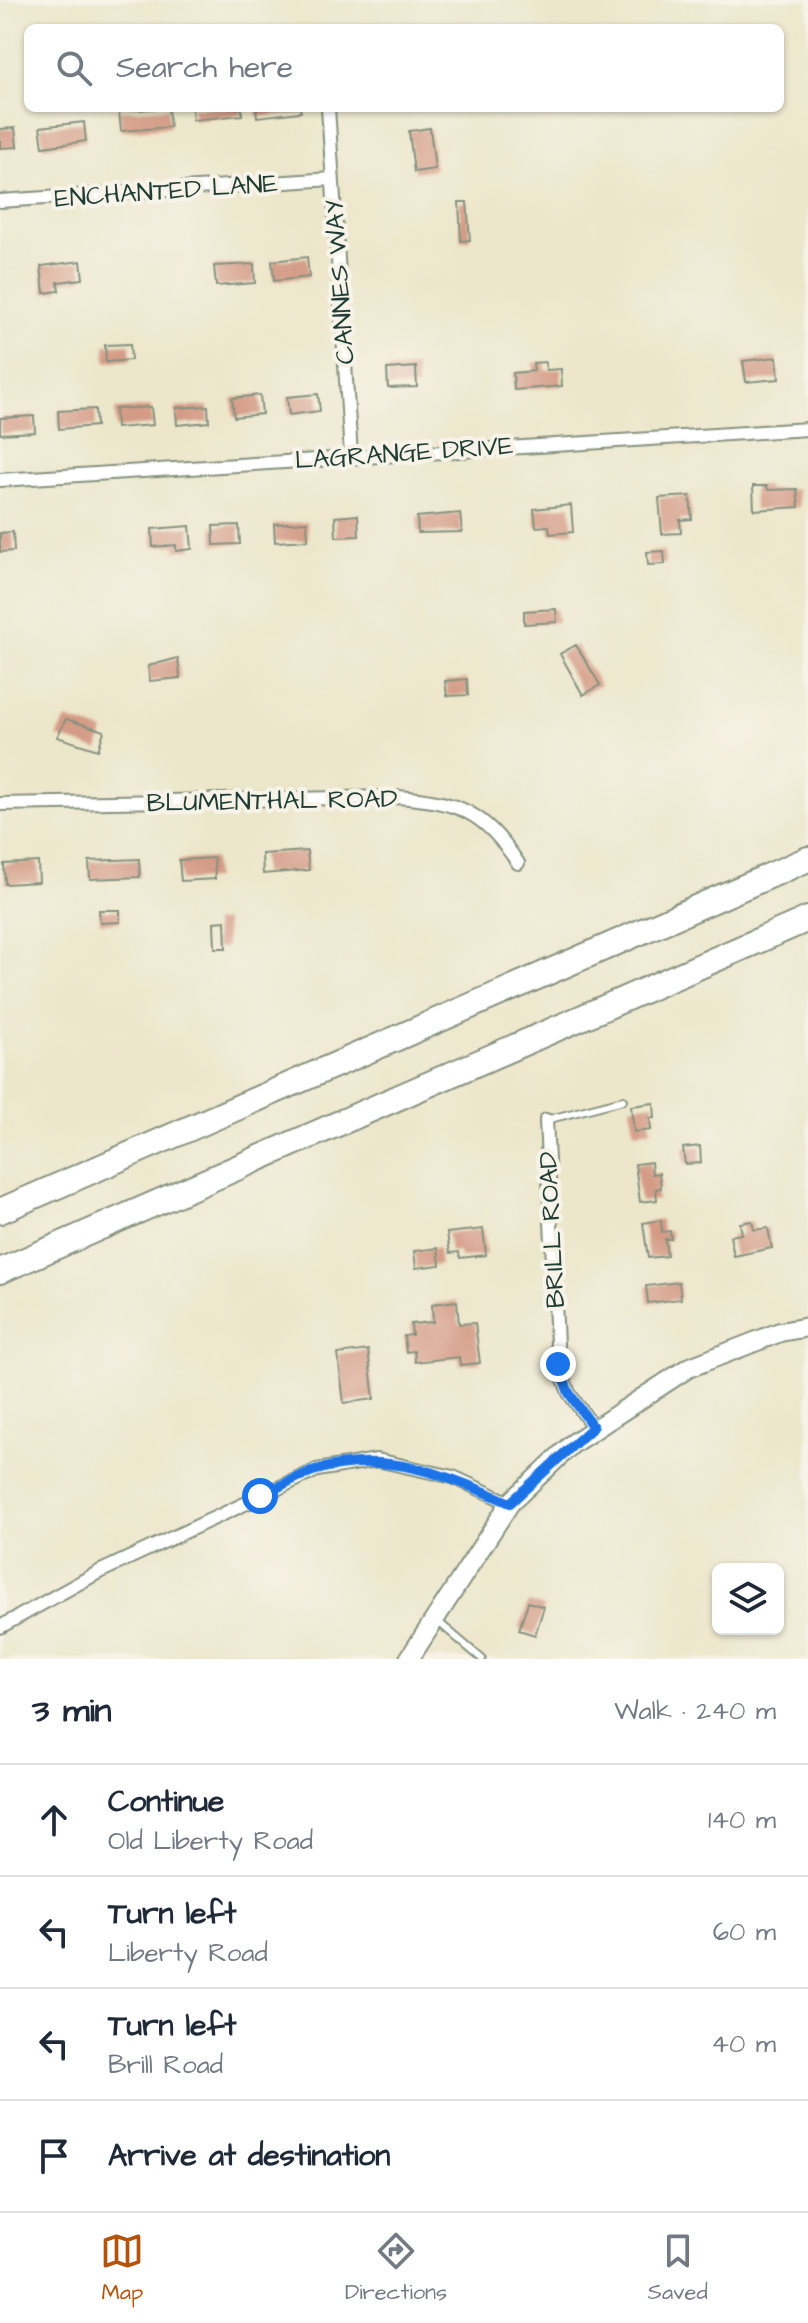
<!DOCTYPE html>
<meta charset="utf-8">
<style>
:root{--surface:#fff;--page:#f2f2f3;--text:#1f2937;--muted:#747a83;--line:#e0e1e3;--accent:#b45309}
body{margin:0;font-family:"Architects Daughter",sans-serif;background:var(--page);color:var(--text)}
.controls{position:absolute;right:24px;bottom:24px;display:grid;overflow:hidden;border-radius:12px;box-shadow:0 2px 6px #0004}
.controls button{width:72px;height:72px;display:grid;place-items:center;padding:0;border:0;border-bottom:2px solid var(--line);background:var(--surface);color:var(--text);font:40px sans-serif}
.stop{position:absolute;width:24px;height:24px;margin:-18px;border:6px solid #1a73e8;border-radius:50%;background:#fff}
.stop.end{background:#1a73e8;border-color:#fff;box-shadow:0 2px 8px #0008}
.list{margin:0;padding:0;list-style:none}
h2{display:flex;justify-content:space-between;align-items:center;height:104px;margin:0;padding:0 32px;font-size:34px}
h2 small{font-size:26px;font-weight:400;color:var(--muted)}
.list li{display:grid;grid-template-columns:52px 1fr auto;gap:24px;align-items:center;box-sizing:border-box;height:112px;padding:0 32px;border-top:2px solid var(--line)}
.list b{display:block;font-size:30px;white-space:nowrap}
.list p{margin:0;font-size:26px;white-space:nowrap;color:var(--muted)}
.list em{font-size:26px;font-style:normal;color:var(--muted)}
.icon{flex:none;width:44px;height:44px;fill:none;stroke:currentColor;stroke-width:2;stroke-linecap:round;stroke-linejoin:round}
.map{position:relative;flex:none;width:808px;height:1659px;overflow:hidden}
.search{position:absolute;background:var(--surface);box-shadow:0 2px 6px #0004;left:24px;right:24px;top:24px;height:88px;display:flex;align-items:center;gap:20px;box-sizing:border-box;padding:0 28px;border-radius:12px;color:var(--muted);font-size:30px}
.sheet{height:552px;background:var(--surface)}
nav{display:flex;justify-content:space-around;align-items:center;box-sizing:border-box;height:112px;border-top:2px solid var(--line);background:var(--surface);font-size:22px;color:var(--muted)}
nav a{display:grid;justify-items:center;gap:4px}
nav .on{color:var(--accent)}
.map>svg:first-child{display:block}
</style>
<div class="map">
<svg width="808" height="1659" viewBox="0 0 808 1659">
<rect width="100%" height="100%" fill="#f7f3e8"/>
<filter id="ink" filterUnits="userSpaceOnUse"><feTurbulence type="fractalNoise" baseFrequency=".0125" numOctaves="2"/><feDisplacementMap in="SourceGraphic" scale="16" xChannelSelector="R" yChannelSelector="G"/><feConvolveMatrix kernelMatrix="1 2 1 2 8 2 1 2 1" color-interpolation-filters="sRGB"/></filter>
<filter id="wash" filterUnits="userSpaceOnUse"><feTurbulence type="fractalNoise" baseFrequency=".006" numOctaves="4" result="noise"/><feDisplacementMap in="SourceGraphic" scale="32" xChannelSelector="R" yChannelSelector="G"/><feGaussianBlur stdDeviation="1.8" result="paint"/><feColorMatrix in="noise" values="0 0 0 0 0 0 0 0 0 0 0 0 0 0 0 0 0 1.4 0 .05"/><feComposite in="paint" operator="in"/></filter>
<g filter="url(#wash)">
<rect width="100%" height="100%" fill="#ece6ca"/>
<g id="blocks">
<path fill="#d49b86" d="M168,108l2,19 -49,4 -2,-20z
M192,108h50v7l-49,5z
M256,108h44l1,4 -44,5z
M84,122l2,19 -43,6 -3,-20z
M15,128l2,19 -17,1v-19z
M430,128l5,41 -21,3 -5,-41z
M459,202h8l3,38 -9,1z
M307,257l2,20 -35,4 -2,-20z
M81,261l2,18 -25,3 1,9 -15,2 -3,-27z
M254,264l1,19 -39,3 -2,-20z
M130,344l1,16 -25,2 -1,-17z
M777,357l2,22 -33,3 -3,-21z
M545,362l1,8 15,-1 1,17 -48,4 -1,-17 21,-2 -1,-8z
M416,367l1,20 -29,1 -1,-19z
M318,394l2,17 -31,4 -2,-18z
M260,395l2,19 -28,3 -2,-19z
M208,406l1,16 -32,3 -1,-17z
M151,407l2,18 -37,3 -1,-19z
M95,409l1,17 -37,3 -1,-18z
M34,416l1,16 -35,2v-16z
M753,486h14l1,4 29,-1 2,18 -45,3z
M690,496l2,23 -12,1 1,13 -19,1 -3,-36z
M571,505l2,27 -23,2 -1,-8 -13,1 -2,-18z
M460,513l2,19 -44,1 -1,-16z
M358,515l1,21 -23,1 -1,-20z
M307,522l1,18 -33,2 -1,-18z
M239,525l1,19 -26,1 -1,-19z
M190,526l2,23 -16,2v-6l-23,2 -1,-18z
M13,532l1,19 -14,1v-19z
M664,551l1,13 -17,1 -1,-13z
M556,609l1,13 -33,2v-13z
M576,645l24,40 -17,10 -23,-41z
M178,658l2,20 -30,3 -2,-15z
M467,679l1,16 -21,1 -2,-15z
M66,719l38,12 -6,19 -41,-13z
M307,851l2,19 -46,4 -1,-20z
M214,858l1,21 -34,2 -2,-21z
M139,859l1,18 -50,2 -1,-18z
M38,862l1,20 -34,2 -1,-20z
M99,910h21v12l-20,1z
M225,921l1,27h-11l-1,-26z
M654,1103l1,15h-5l1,12 -17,2 -3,-26z
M700,1146l1,17 -16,1 -2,-16z
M651,1162l1,12 7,-1 2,15 -5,1 1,11 -17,2 -5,-38z
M661,1220l1,12 8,-1 1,8h-6l2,17 -19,2 -5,-35z
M752,1221l2,9 14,-2 4,20 -38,8 -4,-20 12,-2 -2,-11z
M483,1229l3,26 -26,3 -1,-6 -9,1 -3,-20z
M438,1248l2,17 -24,3 -2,-17z
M679,1282l2,17 -33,4 -2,-17z
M457,1301l2,23 16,-1 5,40 -20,2 -1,-8 -44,5 -1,-11 -8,1 -2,-16 8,-1 -1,-11 22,-2 -1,-18z
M368,1350l6,49 -30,4 -6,-49z
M528,1602l16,5 -9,28 -16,-5z"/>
</g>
</g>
<g filter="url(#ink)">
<use href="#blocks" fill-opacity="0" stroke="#86927f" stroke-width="2"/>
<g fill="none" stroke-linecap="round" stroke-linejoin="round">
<defs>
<path id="lane" d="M546,1120l77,-20
M436,1620l46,39"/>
<path id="street" d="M328,108l23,347
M0,201l332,-22
M0,480l808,-51
M0,804l397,-7c63,5 86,14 121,66
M546,1120l12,244 11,29 24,34
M0,1627l99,-55 218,-102 60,-10 76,17 57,26"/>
<path id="secondary" d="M409,1659l101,-156 62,-59 116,-76 92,-36 28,-5"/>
<path id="highway" d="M0,1211l808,-352
M0,1271l808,-352"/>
</defs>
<use href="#lane" stroke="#86927f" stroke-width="10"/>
<use href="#street" stroke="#86927f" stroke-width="16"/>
<use href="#secondary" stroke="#86927f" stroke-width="22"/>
<use href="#highway" stroke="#86927f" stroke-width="28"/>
<use href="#lane" stroke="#fff" stroke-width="6"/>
<use href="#street" stroke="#fff" stroke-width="12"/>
<use href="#secondary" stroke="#fff" stroke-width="18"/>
<use href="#highway" stroke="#fff" stroke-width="24"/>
</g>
</g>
<g fill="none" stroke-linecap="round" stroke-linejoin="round" filter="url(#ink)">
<path stroke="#1a73e8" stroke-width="10" d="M260,1496c19,-8 38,-21 57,-26 69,-20 131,5 193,33l83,-76 -24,-34 -11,-29"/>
</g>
<g text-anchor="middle" stroke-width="8" stroke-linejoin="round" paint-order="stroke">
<g font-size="26" fill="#1f3d34" stroke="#f7f3e8">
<text transform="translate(166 190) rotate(-4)" y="9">ENCHANTED LANE</text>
<text transform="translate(339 282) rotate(-94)" y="9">CANNES WAY</text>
<text transform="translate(404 452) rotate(-4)" y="9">LAGRANGE DRIVE</text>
<text transform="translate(272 800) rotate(-1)" y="9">BLUMENTHAL ROAD</text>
<text transform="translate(551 1230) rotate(-93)" y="9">BRILL ROAD</text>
</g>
</g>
</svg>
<div class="controls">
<button><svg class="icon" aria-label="layers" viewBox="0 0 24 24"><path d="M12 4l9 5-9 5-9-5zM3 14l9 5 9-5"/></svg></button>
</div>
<div class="stop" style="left:260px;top:1496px"></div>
<div class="stop end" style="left:558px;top:1364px"></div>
<div class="search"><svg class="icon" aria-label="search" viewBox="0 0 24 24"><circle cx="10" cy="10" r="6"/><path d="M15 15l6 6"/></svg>Search here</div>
</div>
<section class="sheet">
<h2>3 min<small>Walk · 240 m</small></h2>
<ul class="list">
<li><svg class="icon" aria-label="ahead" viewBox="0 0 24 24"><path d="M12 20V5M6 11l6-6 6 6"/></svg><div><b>Continue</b><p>Old Liberty Road</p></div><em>140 m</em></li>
<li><svg class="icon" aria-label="left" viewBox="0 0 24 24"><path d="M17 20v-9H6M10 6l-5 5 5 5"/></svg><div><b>Turn left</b><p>Liberty Road</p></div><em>60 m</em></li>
<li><svg class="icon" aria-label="left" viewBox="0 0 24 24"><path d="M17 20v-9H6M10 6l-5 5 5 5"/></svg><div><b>Turn left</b><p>Brill Road</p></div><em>40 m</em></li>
<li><svg class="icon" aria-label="arrive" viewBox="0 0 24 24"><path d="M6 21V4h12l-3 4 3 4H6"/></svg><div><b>Arrive at destination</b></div></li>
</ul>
</section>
<nav>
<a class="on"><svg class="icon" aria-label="map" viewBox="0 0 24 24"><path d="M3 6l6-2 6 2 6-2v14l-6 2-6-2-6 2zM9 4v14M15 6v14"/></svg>Map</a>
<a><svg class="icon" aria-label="directions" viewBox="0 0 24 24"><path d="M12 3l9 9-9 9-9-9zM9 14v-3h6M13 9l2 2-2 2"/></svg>Directions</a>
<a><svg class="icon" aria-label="saved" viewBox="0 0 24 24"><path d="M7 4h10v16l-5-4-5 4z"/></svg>Saved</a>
</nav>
